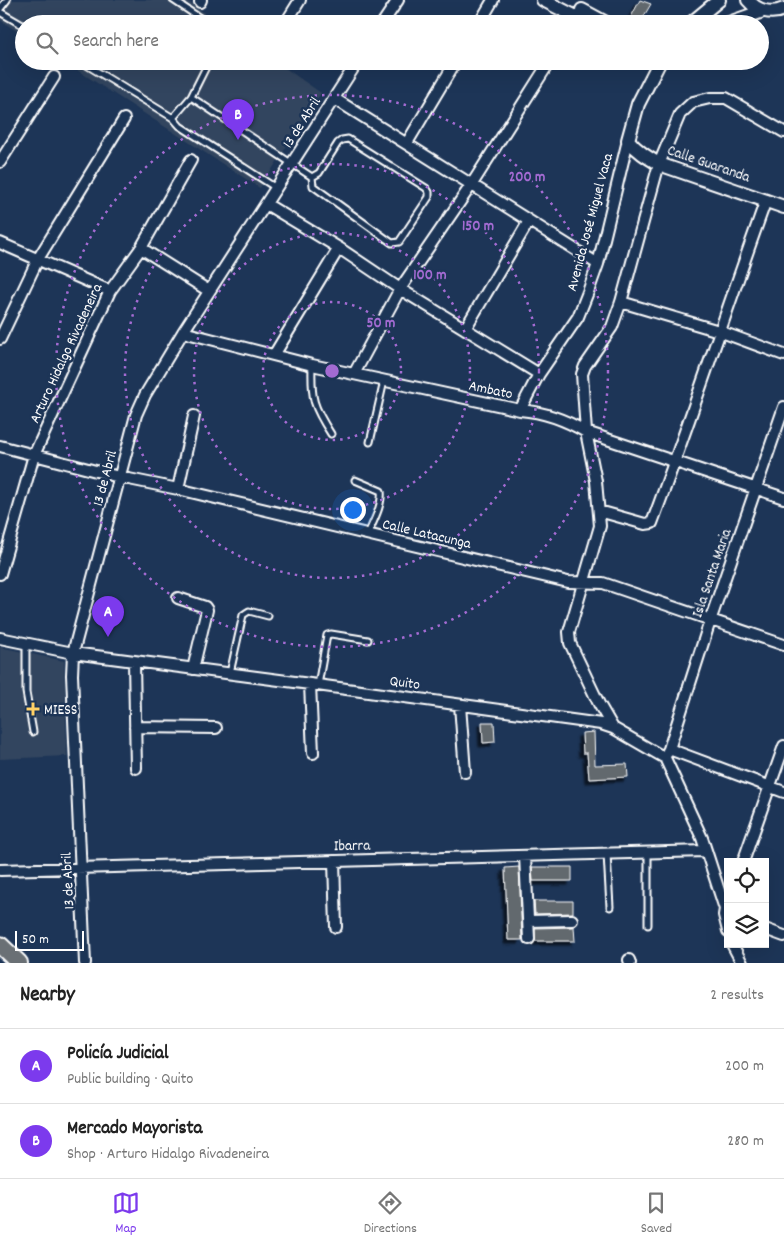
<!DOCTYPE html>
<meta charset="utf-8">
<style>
:root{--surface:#fff;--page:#f6f6f6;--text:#222;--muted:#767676;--line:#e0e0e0;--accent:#7c3aed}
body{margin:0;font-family:Dekko,sans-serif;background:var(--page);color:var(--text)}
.controls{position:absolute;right:15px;bottom:15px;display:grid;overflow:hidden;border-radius:0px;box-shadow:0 5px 20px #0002}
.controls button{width:45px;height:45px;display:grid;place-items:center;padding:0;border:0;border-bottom:1px solid var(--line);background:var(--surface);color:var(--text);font:25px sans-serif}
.scale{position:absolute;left:15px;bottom:12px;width:69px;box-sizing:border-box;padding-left:5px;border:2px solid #fff;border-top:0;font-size:14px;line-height:18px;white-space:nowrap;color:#fff;-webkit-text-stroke:4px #1d3557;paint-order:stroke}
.you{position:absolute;left:352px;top:509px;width:18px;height:18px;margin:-12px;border:4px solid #fff;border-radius:50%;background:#1a73e8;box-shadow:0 0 0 8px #1a73e833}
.badge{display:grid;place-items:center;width:32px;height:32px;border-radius:50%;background:var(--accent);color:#fff;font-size:16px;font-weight:700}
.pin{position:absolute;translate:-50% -41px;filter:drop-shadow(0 1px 2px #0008)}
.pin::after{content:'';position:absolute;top:26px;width:18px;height:15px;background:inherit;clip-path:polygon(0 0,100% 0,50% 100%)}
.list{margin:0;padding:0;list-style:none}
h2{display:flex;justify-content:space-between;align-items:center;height:65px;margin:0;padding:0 20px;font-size:21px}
h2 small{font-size:16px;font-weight:400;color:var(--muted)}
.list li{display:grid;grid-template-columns:32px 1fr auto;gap:15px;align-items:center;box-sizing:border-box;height:75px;padding:0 20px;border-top:1px solid var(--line)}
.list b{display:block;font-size:19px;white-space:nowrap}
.list p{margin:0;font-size:16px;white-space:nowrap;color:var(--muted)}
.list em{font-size:16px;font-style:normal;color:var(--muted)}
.icon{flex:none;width:28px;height:28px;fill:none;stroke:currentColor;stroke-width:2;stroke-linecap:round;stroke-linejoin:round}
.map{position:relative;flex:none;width:784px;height:963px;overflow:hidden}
.search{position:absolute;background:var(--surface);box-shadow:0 5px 20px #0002;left:15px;right:15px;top:15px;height:55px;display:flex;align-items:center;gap:12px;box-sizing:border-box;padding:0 18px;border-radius:28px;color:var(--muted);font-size:19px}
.sheet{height:215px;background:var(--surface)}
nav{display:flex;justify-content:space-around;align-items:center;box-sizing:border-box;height:70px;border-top:1px solid var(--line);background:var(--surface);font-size:14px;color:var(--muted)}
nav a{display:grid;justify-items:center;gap:2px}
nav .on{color:var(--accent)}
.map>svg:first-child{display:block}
</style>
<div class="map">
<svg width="784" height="963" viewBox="0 0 784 963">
<defs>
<filter id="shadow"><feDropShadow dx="-4" dy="4" stdDeviation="1" flood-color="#0009"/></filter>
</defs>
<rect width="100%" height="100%" fill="#1d3557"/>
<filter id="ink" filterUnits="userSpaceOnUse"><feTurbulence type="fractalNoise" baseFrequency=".02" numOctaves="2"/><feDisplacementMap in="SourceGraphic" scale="10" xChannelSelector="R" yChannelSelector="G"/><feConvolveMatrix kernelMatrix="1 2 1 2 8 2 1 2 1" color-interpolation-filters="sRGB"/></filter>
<g filter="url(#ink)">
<path fill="#32455e" d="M0,0h186l34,24h-196v12l-24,-16z
M63,61h212l46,32 -61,95z
M0,647l64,14 3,95 -67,3z"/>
<path fill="#62696e" stroke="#fff" filter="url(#shadow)" d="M640,0l11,4 -10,17 -10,-4z
M482,722h12l1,20 -12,1z
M594,732l1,33 32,-1 1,13 -39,2 -2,-26h-4l-1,-20z
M519,867l3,73h-14l-3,-72z
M532,867h40v14h-39z
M534,901h39v12l-38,1z
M574,927l1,14h-40v-13z"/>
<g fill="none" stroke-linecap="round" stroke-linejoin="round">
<defs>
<path id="service" d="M173,0l36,24
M0,9l7,-9
M0,12l24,14
M80,61l93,57 7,8 96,62
M191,97l121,80
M173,118l18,-21 18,-36
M348,139l78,49 3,4v5l-30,45 -7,1 -79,-57 -1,-9 7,-4 19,-30 4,-3z
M312,365c-1,34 1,41 19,69
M370,442l14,-61
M355,480l26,11c2,13 -8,31 -13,43
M26,644v48l7,40
M230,673l13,-58 6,-4 19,5
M318,685l9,-50 4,-1 37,6
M648,853v72
M607,854l3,53"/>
<path id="minor" d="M200,2l1,-2
M285,24l15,-24
M382,24l16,-24
M479,24l14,-24
M335,99l263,165
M407,143l49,-82
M0,162l54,-85
M266,204l73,44 61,41 139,85
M0,243l110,48
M141,248l68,43
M621,302l98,29 65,24
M465,329l64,-108
M183,332l129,33 208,45c24,2 46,10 66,22l198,66
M0,339l38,-80 86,-140
M274,355l65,-107
M354,374l46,-85 72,-105 78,-123
M520,410l19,-36 39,-57 10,-25 10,-28 30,-124
M0,446l119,31 59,12 390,93 35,1 181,62
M178,489l16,-73
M599,511l46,13 7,-1c40,-107 75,-215 114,-323
M0,574l34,-119 76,-164 31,-43 50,-88
M178,598l27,9 2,3 -14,59
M0,638l73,15 237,31 291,40 12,4 52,30
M134,662l2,106
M310,684l3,69
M460,705l5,67
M135,727l81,1
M613,728l-14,-24 -29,-61 -1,-11 31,-106 -4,-45 -10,-49 -4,-58 3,-8 27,-39 9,-25 38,-138 21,-50 13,-12 17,-4h16l58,34
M669,749l41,-128 74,-214
M667,753l2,-4 115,43
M665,758l37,80 23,71 -1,6 4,16
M525,856l4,83
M334,861l2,66
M743,862l41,-116
M0,870l706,-19
M529,921l43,-1
M765,929l19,7
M732,944l10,19
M629,960l1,3
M85,963l-13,-288 1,-22 63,-238 9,-20 38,-63 175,-271"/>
<path id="tertiary" d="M543,0l47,24
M748,0c9,11 23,15 36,9
M582,10l26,14
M690,24l29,-24
M726,24l37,-13
M660,61l-22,43 -10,36c9,11 19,17 31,24l125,43"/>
<path id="primary" d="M0,945l19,18"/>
</defs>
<use href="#service" stroke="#fff" stroke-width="9"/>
<use href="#minor" stroke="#fff" stroke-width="14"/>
<use href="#tertiary" stroke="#fff" stroke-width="16"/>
<use href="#primary" stroke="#fff" stroke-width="20"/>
<use href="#service" stroke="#1d3557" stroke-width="5"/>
<use href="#minor" stroke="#1d3557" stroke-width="10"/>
<use href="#tertiary" stroke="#1d3557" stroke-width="12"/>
<use href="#primary" stroke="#6a7074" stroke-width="16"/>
</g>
</g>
<g fill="none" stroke="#a36bd2" stroke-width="2.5" stroke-dasharray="2.5 5">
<circle cx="332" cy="371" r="69"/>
<circle cx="332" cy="371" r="138"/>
<circle cx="332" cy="371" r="207"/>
<circle cx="332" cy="371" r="276"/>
</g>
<path fill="#ffd166" stroke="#1d3557" stroke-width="2" d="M30.5 701.5h5v5h5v5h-5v5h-5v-5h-5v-5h5z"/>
<g text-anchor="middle" stroke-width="5" stroke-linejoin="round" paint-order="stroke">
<g font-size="15" fill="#fff" stroke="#1d3557">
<text transform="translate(301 122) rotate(-57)" y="5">13 de Abril</text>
<text transform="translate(709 163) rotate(19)" y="5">Calle Guaranda</text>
<text transform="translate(589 222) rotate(-75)" y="5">Avenida José Miguel Vaca</text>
<text transform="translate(65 353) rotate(-65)" y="5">Arturo Hidalgo Rivadeneira</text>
<text transform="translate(491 389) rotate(12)" y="5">Ambato</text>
<text transform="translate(104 478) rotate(-75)" y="5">13 de Abril</text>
<text transform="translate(427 533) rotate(13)" y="5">Calle Latacunga</text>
<text transform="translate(711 573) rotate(-71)" y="5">Isla Santa Maria</text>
<text transform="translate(405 682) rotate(8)" y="5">Quito</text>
<text transform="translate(352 845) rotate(-1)" y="5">Ibarra</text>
<text transform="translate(67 881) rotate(-93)" y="5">13 de Abril</text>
</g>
<g font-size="15" fill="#fff" stroke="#1d3557" text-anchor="start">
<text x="44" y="714">MIESS</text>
</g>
</g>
<circle cx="332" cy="371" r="8" fill="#a36bd2" stroke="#1d3557" stroke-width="2.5"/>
<g font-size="15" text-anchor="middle" font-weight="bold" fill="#a36bd2" stroke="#1d3557" stroke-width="5" stroke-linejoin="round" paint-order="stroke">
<text x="527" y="181">200 m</text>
<text x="478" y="230">150 m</text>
<text x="430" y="279">100 m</text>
<text x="381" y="327">50 m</text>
</g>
</svg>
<div class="controls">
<button><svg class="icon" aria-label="locate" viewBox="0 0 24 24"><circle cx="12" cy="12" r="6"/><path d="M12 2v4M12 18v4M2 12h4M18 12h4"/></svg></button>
<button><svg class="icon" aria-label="layers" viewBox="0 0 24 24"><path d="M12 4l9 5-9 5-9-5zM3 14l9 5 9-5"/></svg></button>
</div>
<div class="scale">50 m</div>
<div class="you"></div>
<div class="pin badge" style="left:108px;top:637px">A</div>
<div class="pin badge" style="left:238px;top:140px">B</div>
<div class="search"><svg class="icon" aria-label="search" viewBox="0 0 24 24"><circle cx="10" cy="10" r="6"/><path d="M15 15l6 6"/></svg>Search here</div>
</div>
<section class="sheet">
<h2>Nearby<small>2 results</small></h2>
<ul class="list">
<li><span class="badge">A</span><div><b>Policía Judicial</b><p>Public building · Quito</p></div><em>200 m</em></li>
<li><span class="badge">B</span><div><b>Mercado Mayorista</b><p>Shop · Arturo Hidalgo Rivadeneira</p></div><em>280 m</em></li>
</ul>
</section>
<nav>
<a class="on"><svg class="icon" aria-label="map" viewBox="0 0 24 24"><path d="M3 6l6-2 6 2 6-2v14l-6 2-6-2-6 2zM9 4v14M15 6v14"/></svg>Map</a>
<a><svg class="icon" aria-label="directions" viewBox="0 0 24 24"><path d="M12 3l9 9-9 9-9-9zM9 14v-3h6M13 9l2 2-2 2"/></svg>Directions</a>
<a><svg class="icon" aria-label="saved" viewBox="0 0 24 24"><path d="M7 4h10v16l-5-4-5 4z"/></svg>Saved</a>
</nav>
